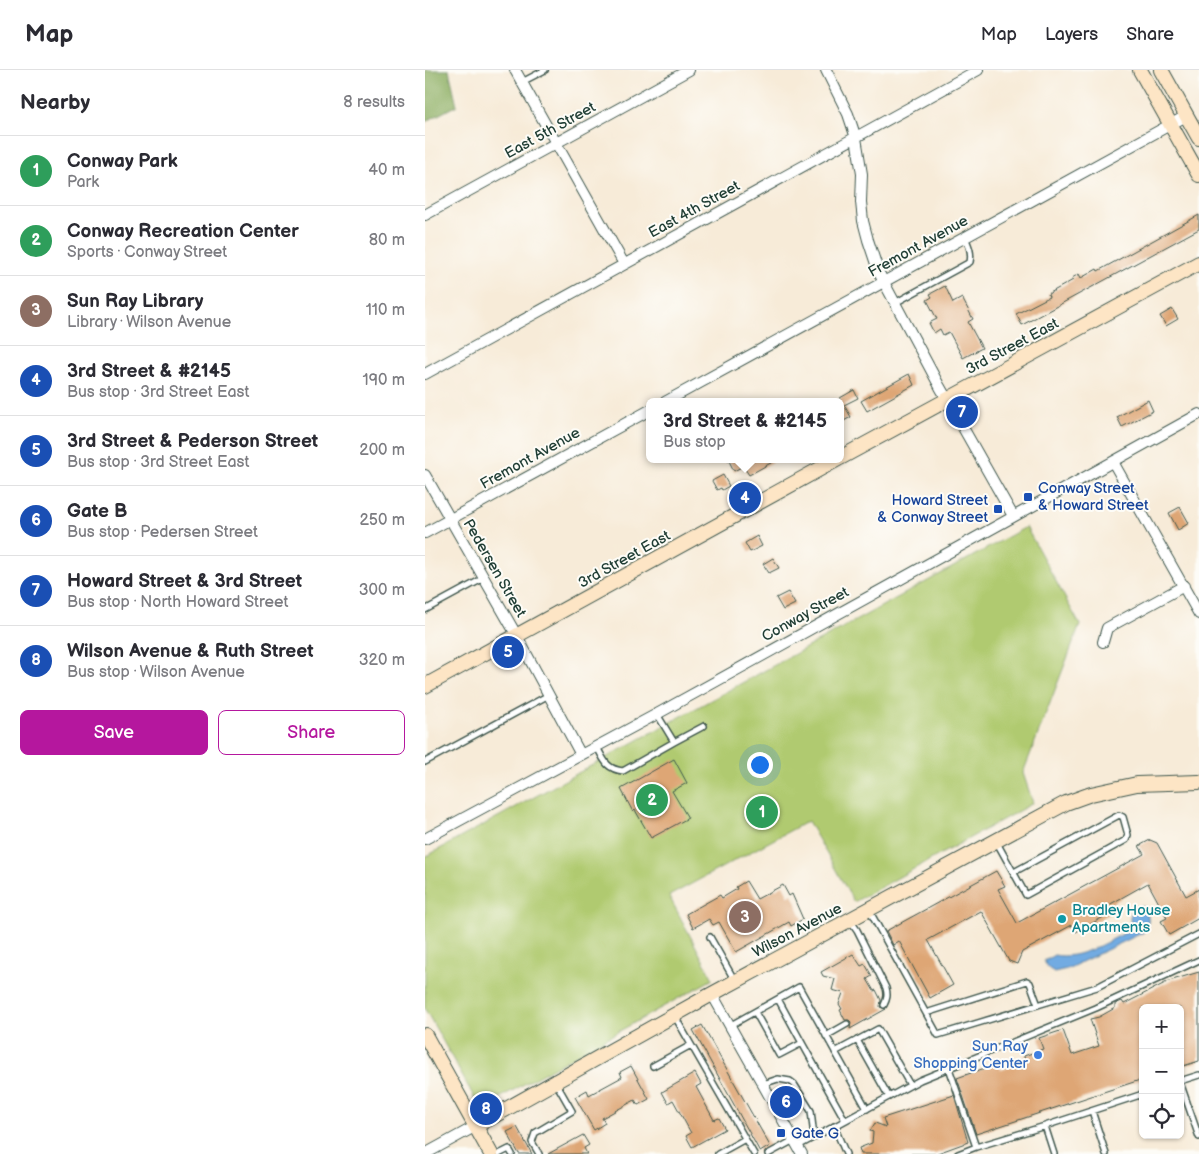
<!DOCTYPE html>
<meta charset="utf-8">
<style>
:root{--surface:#fff;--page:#f2f2f3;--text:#2b2b33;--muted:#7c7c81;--line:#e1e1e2;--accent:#b5179e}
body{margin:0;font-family:"Balsamiq Sans",sans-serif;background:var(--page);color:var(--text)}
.controls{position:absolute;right:15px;bottom:15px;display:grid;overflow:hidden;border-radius:8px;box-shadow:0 1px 4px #0004}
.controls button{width:45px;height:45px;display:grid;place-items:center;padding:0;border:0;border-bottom:1px solid var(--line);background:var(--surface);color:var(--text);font:25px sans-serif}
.you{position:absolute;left:334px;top:694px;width:18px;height:18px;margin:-12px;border:4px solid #fff;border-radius:50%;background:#1a73e8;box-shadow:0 0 0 8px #1a73e833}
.badge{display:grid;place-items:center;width:32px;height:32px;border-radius:50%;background:var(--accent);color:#fff;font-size:16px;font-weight:700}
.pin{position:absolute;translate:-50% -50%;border:2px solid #fff;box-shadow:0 1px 5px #0006}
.popup{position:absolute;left:221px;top:328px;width:198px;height:65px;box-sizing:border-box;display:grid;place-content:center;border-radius:8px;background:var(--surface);filter:drop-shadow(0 1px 4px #0005);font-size:16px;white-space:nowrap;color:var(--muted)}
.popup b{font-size:19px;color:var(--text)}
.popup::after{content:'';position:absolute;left:50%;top:100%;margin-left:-10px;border:10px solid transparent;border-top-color:var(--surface)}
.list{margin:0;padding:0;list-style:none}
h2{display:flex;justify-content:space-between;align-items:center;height:65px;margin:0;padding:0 20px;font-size:21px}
h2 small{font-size:16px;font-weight:400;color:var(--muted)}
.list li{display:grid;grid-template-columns:32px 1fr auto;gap:15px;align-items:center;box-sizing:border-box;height:70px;padding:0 20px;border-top:1px solid var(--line)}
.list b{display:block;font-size:19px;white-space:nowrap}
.list p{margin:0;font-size:16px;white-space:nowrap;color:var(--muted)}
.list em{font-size:16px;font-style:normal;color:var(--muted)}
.actions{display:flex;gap:10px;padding:15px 20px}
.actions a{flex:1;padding:11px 0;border:1px solid var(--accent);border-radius:8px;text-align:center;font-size:18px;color:var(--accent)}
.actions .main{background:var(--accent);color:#fff}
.icon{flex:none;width:28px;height:28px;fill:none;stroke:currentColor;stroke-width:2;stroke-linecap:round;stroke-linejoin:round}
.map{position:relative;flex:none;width:774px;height:1084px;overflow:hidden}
header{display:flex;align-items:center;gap:30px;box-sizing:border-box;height:70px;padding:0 25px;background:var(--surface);border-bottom:1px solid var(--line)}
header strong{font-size:24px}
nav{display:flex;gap:28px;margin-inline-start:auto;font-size:18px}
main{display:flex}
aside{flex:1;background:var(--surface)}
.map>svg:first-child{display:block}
</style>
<header>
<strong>Map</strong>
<nav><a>Map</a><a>Layers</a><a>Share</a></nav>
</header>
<main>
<aside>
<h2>Nearby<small>8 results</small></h2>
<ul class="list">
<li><span class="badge" style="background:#2e9e5b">1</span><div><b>Conway Park</b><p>Park</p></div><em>40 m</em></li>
<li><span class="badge" style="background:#2e9e5b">2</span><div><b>Conway Recreation Center</b><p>Sports · Conway Street</p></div><em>80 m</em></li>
<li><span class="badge" style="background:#8d6e63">3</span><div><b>Sun Ray Library</b><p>Library · Wilson Avenue</p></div><em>110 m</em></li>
<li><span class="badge" style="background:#1a4fb4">4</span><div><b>3rd Street &amp; #2145</b><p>Bus stop · 3rd Street East</p></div><em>190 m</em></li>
<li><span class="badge" style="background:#1a4fb4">5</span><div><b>3rd Street &amp; Pederson Street</b><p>Bus stop · 3rd Street East</p></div><em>200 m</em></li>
<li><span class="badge" style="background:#1a4fb4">6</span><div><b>Gate B</b><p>Bus stop · Pedersen Street</p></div><em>250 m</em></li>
<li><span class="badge" style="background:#1a4fb4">7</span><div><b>Howard Street &amp; 3rd Street</b><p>Bus stop · North Howard Street</p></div><em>300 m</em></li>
<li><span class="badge" style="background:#1a4fb4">8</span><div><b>Wilson Avenue &amp; Ruth Street</b><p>Bus stop · Wilson Avenue</p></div><em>320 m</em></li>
</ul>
<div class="actions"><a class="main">Save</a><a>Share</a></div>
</aside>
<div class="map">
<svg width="774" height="1084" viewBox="0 0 774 1084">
<rect width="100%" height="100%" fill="#fdfcf7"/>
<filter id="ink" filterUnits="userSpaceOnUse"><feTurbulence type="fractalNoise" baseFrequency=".02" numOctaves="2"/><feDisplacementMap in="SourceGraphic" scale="10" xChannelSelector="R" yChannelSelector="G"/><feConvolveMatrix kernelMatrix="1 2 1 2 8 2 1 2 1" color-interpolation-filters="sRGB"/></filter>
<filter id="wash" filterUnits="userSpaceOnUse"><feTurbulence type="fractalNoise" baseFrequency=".0096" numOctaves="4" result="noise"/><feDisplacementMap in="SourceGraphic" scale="20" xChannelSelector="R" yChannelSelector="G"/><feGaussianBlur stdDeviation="1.12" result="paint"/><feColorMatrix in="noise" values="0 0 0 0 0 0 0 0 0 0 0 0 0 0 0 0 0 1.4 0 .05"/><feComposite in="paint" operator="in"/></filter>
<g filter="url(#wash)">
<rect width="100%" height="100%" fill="#f7ebd8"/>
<path fill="#b0ca70" stroke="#688452" d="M601,457l54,98 -57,148 10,30 -179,99 -46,-81 -139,75 44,83 -230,128 -4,-1 -54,-97v-152z"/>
<path fill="#8cae62" stroke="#56764b" d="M0,0h24l8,35 -32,17z"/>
<path fill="#72abe2" stroke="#48748b" d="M717,836c8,9 8,15 2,26l-77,37 -13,3 -6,-4 -4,-7 10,-6c25,5 50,-12 73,-23l4,-4 -1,-10 3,-11z"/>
<g id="blocks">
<path fill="#dea675" d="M774,145v14l-177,96 -6,-11 33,-17 -1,-3 18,-10 7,-4 -1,-2 7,-4 2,4 16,-9 1,2z
M520,216l8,17 9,-5 11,21 -5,3 14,26 -19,10 -14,-26 -6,3 -3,-6 -6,4 -5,-10 8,-4 -10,-19 5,-3 -2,-3z
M747,239l6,10 -12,7 -6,-10z
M484,304l5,11 -47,26 -6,-10z
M429,320l4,8 -14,7 7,12 -11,6v-25z
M723,330l5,11 -31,16 -5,-10z
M303,389h50l-29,16 -6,-9 -9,5z
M298,405l6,11 -7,4 -1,-2 -4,2 -5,-9z
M755,437l9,16 -11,7 -9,-17z
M332,466l5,10 -12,6 -5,-9z
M348,488l6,10 -10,5 -6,-9z
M363,522l7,12 -12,6 -7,-12z
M249,689l13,24 -15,8 16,27 -37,20 -16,-28 -2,2 -12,-23z
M725,770l7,3 29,53 13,-7v29l-30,17 -8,-14 6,-3 -19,-35 -41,23 4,7 -35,19 -4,-7 -50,27 -5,12 -8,-3 -28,-50 -53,29 25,45 -23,13 -31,-57 -6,4 -7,-14 110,-60 9,15 -7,3 19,34 127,-69 -5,-8z
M321,811l11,18 26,-14 6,11 3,-2 11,25 -12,7 -2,-4 -53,30 -17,-30 -6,3 -4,-6 -16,9 -7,-14 34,-19 2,3 15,-9 -1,-2z
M428,884l8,12 4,-2 7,12 -5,3 7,12 2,-1 5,10 -1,7 6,2 -36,20 1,-7 -2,-2h-4l-5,-10 2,-1 -3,-5 4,-11 -11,-3 3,-11 -12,-3 -2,-4z
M774,902v89l-19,6v-59h-37v71l-167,55 -19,-56 39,-14 1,3 3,-1 1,4 24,-8 -1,-6 19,-7 -4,-11 24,-8 9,25 27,-9 -9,-27 9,-2 16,-9v-4l7,-3 2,3 45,-23z
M277,955l68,121 -10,6 -67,-122z
M206,996l18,33 -11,6 -3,-5 -33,18 3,5 -11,7 -19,-33 12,-7 2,5 33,-18 -2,-5z
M270,1003l6,11 -5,3 18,33 5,-2 6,11 -33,18 -6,-11 5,-3 -18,-33 -5,3 -6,-11z
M529,1025l14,47 -33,12h-74l-2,-6 13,-5 1,-11 -3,-1 5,-8 11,4 -3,-9z
M92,1057l15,27h-13l-12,-22z
M158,1065l6,10 -5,3 3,6h-39z"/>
</g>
</g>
<g filter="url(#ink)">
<use href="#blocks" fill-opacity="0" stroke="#3f574d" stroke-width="1"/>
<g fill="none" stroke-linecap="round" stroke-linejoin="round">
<defs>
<path id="lane" d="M97,12l23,-12
M470,233l75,-41c2,-9 -1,-16 -5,-25
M0,540l59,-32
M249,672l30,-16
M172,677c7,13 9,22 26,24l51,-29 -17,-28
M0,692l122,-66
M571,771l30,54 100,-55 2,-5 -5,-18 -4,-2 -105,57
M444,840l69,125 159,-48 102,-53
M425,850l7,10 29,58c2,7 1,11 -2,17
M285,867l25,44
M353,929l24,44
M330,942l24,43 23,-12 43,77
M501,943l101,-32 3,2 8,22
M249,945l80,139
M306,955l68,-38 68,122
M401,966l21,-12
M432,970l32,57
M410,982l43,-23 32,56
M228,996l38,-21
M524,998l27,79
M755,1011l19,-6
M755,1012l19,55
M338,1014l15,-5 12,2 4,3 17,27 3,26
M667,1041l14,43
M409,1056l12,28
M620,1056l9,28
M373,1076l122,-66 176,-72 103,-48
M74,1084l10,-5 3,5
M114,1084l-7,-12 3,-9 37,-22 -16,-28
M293,1084l27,-15
M343,1084l26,-14
M533,1084l18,-7 69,-21 98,-32"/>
<path id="street" d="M90,0l109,194
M401,0l22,44 8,24 6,36 -1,28 2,19 5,19 11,33 61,114 73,129
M0,145l264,-145
M0,304l553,-304
M240,332l521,-286
M688,392l86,152
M0,405l92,161 64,119
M0,463l225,-123
M678,572l4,-14 77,-42
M0,769l232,-125 542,-300
M287,924l90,160
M0,1084l51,-28"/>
<path id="secondary" d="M715,0l59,105
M736,0l38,68
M415,388l359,-195
M0,616l413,-227
M0,965l66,119
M51,1056l236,-132 354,-191 25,-9 46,-10 62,-2"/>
</defs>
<use href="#lane" stroke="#3f574d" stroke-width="8"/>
<use href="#street" stroke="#3f574d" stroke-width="12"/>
<use href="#secondary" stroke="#3f574d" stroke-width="16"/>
<use href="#lane" stroke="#fff" stroke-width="5"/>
<use href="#street" stroke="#fff" stroke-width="10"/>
<use href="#secondary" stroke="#fde5c5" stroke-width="14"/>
</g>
</g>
<g fill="#1a4fb4" stroke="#fdfcf7" stroke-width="2">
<rect x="598" y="422" width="10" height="10" rx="2.5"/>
<rect x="568" y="434" width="10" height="10" rx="2.5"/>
<rect x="351" y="1058" width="10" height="10" rx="2.5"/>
</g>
<circle fill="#0f9aa8" stroke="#fdfcf7" stroke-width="2" cx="637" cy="849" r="5"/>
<circle fill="#3f7fe0" stroke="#fdfcf7" stroke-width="2" cx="613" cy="985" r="5"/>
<g text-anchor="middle" stroke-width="4" stroke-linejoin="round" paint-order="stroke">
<g font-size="15" fill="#1f3d34" stroke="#fdfcf7">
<text transform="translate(125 60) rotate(-29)" y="5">East 5th Street</text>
<text transform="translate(269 139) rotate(-29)" y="5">East 4th Street</text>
<text transform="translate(493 176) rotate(-29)" y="5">Fremont Avenue</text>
<text transform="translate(587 276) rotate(-28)" y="5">3rd Street East</text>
<text transform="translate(105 388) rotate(-29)" y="5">Fremont Avenue</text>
<text transform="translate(199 489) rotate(-29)" y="5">3rd Street East</text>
<text transform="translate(70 498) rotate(60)" y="5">Pedersen Street</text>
<text transform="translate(380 544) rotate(-29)" y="5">Conway Street</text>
<text transform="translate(372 860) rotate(-28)" y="5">Wilson Avenue</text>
</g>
<g font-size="15" fill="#164399" stroke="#fdfcf7" text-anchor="start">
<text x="613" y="423">Conway Street<tspan x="613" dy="17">&amp; Howard Street</tspan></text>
<text x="563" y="435" text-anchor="end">Howard Street<tspan x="563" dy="17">&amp; Conway Street</tspan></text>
<text x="366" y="1068">Gate G</text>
</g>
<g font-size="15" fill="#0d838f" stroke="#fdfcf7" text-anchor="start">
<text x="647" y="845">Bradley House<tspan x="647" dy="17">Apartments</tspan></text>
</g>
<g font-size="15" fill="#366cbe" stroke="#fdfcf7" text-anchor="end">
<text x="603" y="981">Sun Ray<tspan x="603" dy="17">Shopping Center</tspan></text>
</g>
</g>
</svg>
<div class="controls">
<button>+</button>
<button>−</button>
<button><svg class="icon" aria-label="locate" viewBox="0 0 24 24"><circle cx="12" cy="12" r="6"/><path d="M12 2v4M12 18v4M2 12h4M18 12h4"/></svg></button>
</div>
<div class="you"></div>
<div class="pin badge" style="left:337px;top:742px;background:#2e9e5b">1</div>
<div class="pin badge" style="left:227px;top:730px;background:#2e9e5b">2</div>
<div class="pin badge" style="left:320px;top:847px;background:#8d6e63">3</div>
<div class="pin badge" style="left:320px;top:428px;background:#1a4fb4">4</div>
<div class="popup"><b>3rd Street &amp; #2145</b>Bus stop</div>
<div class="pin badge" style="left:83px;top:582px;background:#1a4fb4">5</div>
<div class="pin badge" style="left:361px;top:1032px;background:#1a4fb4">6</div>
<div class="pin badge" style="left:537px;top:342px;background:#1a4fb4">7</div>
<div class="pin badge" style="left:61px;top:1039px;background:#1a4fb4">8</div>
</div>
</main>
